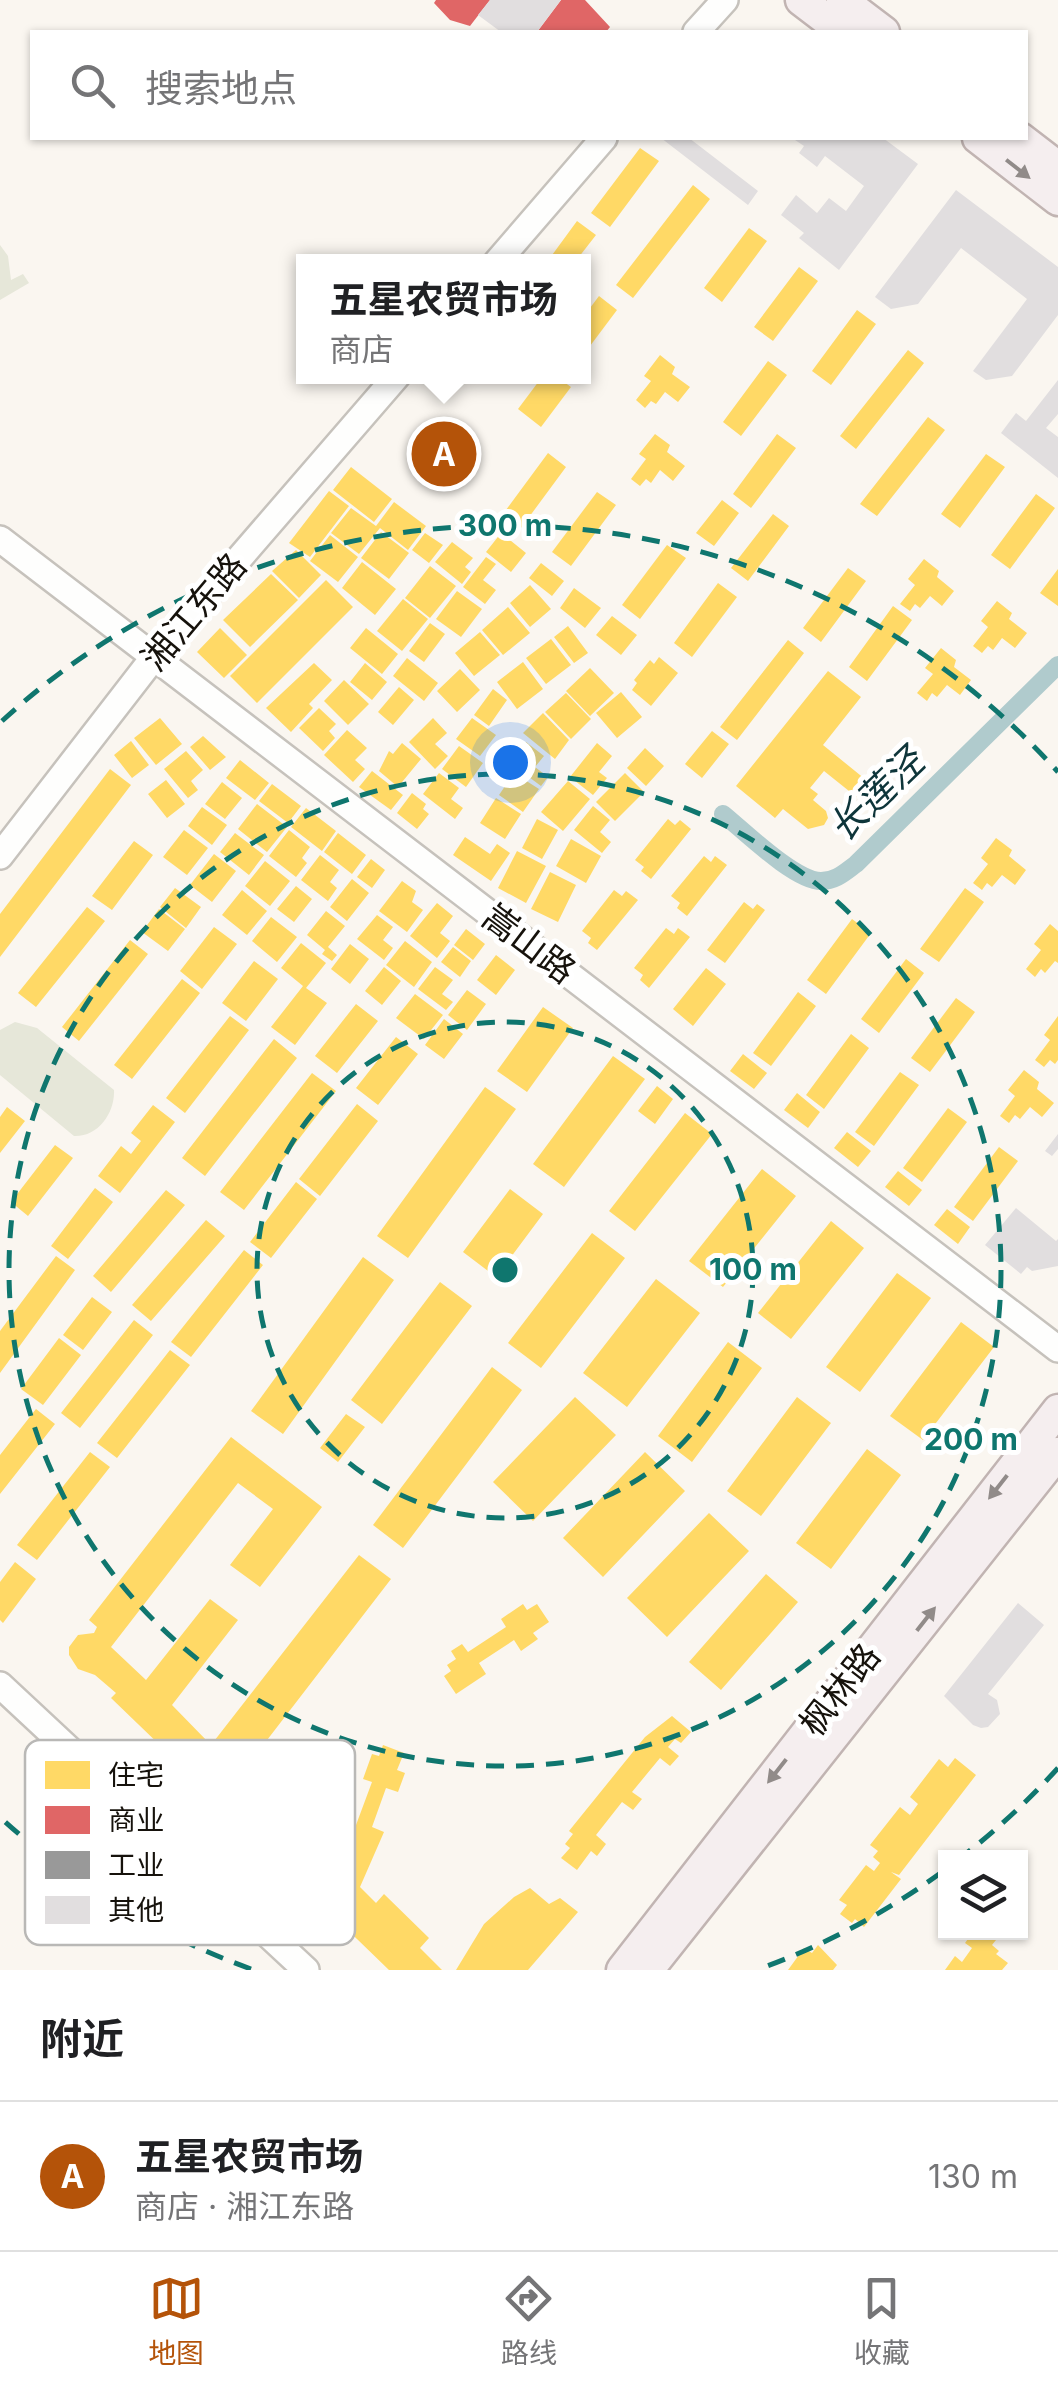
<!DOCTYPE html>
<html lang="zh">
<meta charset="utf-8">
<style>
:root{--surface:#fff;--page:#f6f6f6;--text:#202124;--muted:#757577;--line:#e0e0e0;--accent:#b45309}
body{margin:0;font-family:Inter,"Noto Sans SC",sans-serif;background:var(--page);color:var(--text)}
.controls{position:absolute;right:30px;bottom:30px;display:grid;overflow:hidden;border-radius:0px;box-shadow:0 2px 8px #0004}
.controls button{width:90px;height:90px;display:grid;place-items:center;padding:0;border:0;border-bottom:2px solid var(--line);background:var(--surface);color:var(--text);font:50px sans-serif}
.you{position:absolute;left:510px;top:762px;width:35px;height:35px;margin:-25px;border:8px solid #fff;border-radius:50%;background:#1a73e8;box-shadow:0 0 0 15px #1a73e833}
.badge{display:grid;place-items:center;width:65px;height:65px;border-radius:50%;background:var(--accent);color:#fff;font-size:32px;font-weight:700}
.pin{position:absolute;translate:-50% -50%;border:5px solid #fff;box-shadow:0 2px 10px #0006}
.popup{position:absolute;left:296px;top:254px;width:295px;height:130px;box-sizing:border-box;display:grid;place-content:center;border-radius:0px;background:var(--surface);filter:drop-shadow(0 2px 8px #0005);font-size:32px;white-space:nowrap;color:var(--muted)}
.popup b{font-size:38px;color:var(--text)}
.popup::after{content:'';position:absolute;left:50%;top:100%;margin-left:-20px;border:20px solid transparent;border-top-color:var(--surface)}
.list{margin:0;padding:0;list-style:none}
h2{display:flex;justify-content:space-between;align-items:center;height:130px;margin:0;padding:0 40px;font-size:42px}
h2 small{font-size:32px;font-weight:400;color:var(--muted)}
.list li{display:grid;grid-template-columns:65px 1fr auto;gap:30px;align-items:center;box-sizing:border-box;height:150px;padding:0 40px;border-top:2px solid var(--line)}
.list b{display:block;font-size:38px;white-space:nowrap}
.list p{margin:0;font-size:32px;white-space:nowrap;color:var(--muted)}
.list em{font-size:32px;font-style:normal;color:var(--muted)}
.icon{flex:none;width:55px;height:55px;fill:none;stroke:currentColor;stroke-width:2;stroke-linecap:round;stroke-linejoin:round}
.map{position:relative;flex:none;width:1058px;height:1970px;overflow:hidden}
.search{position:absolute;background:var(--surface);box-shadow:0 2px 8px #0004;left:30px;right:30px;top:30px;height:110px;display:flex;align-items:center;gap:25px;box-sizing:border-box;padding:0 35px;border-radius:0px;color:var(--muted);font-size:38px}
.sheet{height:280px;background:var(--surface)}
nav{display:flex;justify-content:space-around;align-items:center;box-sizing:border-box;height:140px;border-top:2px solid var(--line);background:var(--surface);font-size:28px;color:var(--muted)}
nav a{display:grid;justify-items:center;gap:5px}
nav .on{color:var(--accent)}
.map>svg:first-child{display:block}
</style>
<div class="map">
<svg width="1058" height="1970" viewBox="0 0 1058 1970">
<rect width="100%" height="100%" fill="#faf6f0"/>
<path fill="#e6e7d9" d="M0,245l8,11 3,24 12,-6 6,9 -29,17z
M15,1022l22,6 77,62c1,23 -16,47 -40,46l-74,-61v-45z"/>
<path fill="#ffd966" d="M640,148l19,13 -49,66 -19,-14z
M693,185l17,14 -77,99 -17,-13z
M577,221l19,14 -21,27h-28z
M749,228l18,13 -45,61 -18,-14z
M799,267l19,14 -45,60 -19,-14z
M599,296l18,14 -33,44v-38z
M857,310l19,14 -45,61 -19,-14z
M908,350l16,13 -68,86 -16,-13z
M660,355l15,12 -3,7 18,13 -12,15 -13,-10 -9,12 -5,-3 -6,7 -9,-8 15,-19 -7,-5z
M768,361l19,14 -46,61 -18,-14z
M542,377h15l14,10 -30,40 -23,-18z
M928,417l17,13 -68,86 -17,-12z
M655,434l15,11 -3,7 18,14 -12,15 -13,-11 -9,13 -5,-4 -6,7 -9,-7 15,-20 -7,-5z
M777,434l19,14 -45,60 -18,-14z
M548,453l18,14 -45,61 -18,-14z
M986,454l19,13 -45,61 -19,-14z
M351,467l41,32 -18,23 -41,-32z
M329,491l20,15 -39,51 -21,-14z
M597,492l19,13 -45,61 -19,-14z
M1036,494l19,14 -45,61 -19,-14z
M722,500l17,13 -25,33 -18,-13z
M394,502l32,24 -18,24 -28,-22 -21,26 -28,-21 20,-25 25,18z
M773,514l16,12 -41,55 -17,-13z
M381,532l28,21 -20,26 -28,-21z
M425,533l18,12 -14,18 -17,-13z
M501,533l25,20 -15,19 -25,-20z
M330,535l28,22 -20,25 -28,-21z
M452,542l21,16 -8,9 6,5 -9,12 -27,-22z
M667,545l19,13 -46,61 -18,-14z
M296,550l25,25 -22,23 -27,-27z
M486,557l10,7 -13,16 13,10 -11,14 -22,-17z
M924,559l15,12 -2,6 17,14 -12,15 -12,-10 -10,12 -5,-4 -5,7 -10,-7 15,-19 -7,-6z
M362,562l34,27 -21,26 -33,-27z
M541,563l23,18 -12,15 -23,-18z
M430,566l26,20 -26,32 -25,-20z
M848,568l18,13 -45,61 -18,-14z
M1058,569v37l-18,-13z
M271,574l27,26 -48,47 -27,-27z
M326,580l27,27 -96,96 -27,-27z
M718,583l19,14 -45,60 -18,-14z
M530,585l21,24 -21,18 -20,-24z
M574,588l27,20 -16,20 -25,-20z
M457,591l25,18 -21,28 -25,-18z
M403,599l25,20 -26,32 -25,-20z
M997,601l15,12 -3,6 18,14 -12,15 -13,-10 -9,12 -5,-4 -6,7 -9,-7 15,-19 -7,-6z
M893,606l19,14 -45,61 -18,-14z
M508,607l22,26 -27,22 -21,-25z
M612,616l25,19 -16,20 -25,-20z
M430,623l15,11 -21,28 -15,-11z
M568,626l20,27 -14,10 -20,-26z
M220,628l27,27 -23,23 -27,-26z
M366,628l32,26 -16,20 -32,-26z
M480,632l20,23 -26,21 -19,-23z
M551,639l20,26 -25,19 -20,-26z
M788,640l16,13 -67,87 -17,-13z
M941,648l15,12 -2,7 17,13 -11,15 -13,-10 -10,12 -5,-4 -5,8 -10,-8 16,-19 -8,-6z
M659,657l19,16 -27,33 -19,-16 5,-7 -3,-3 16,-20 4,4z
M407,658l31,25 -14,18 -31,-25z
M523,662l20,27 -26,20 -20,-27z
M314,663l18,17 -23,24 4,4 -22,24 -25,-24z
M365,663l22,19 -15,18 -22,-18z
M590,668l24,25 -24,23 -24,-25z
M460,669l20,21 -23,22 -20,-21z
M828,671l33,26 -38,48 53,43 -12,15 -40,-32 -14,17 8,6 -5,6 13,11 2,7 -4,7 -16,4 -25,-20 -8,9 -39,-32z
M344,680l25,24 -21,21 -24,-24z
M399,687l15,13 -21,25 -15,-13z
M493,689l14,11 -18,26 -15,-11z
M621,692l21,25 -25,21 -21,-25z
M566,693l25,26 -20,20 -26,-27z
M319,708l17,16 -7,7 6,7 -12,13 -24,-23z
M543,713l26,27 -14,19 -32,-26z
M160,718l22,26 -26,21 -22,-27z
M433,718l14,15 -12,11 13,12 -13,13 -26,-27z
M472,718l24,17 -16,21 -24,-17z
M347,730l20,18 -12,12 10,9 -12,13 -29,-27z
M712,731l17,13 -27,34 -17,-14z
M203,736l23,21 -16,13 -20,-23z
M131,741l18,24 -17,13 -18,-23z
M526,742l18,14 -9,11 13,10 -7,9 -31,-23z
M402,743l19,16 -23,28 -19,-16 10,-20 4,3z
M597,743l15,13 -13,16 8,6 -14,17 -23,-18z
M459,746l24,17 -17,24 -24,-18z
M645,748l19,18 -18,20 -19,-18z
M186,751l17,19 -12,11 7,9 -10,8 -24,-29z
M240,760l29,23 -14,17 -29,-22z
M110,769l21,16 -131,172v-43z
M372,771l31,24 -12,15 -32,-23z
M439,773l20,15 -8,11 12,9 -8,11 -32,-25z
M514,773l25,16 -16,23 -24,-17z
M625,773l19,19 -29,29 -19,-19z
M166,780l19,24 -18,14 -19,-24z
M568,781l22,18 -27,32 -22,-19z
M222,782l20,16 -17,21 -20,-15z
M272,784l29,22 -13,17 -29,-22z
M412,793l14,11 -3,5 6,5 -12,15 -20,-16z
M496,798l25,16 -16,25 -25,-16z
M257,804l30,23 -20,25 -29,-23z
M593,806l17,14 -10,12 11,10 -9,11 -28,-23z
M202,807l25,18 -15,20 -24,-19z
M306,808l30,23 -14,20 -31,-24z
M537,819l21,11 -16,29 -20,-11z
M668,819l7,6 5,-5 11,9 -40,50 -10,-8 3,-4 -9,-7z
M184,830l24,18 -21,27 -24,-18z
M289,830l21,17 -8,11 5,5 -11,14 -27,-21z
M235,833l29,22 -15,20 -29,-23z
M338,833l28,22 -14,19 -28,-22z
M465,837l25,17 7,-10 13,9 -19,28 -38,-26z
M996,838l16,12 -3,6 17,14 -11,15 -13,-10 -10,12 -5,-4 -5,7 -9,-7 15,-19 -7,-6z
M571,839l30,17 -15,27 -30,-17z
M134,841l19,14 -41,55 -20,-14z
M517,851l29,15 -20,37 -28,-15z
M214,854l22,17 -24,31 -22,-17z
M320,855l19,15 -9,12 7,6 -9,13 -27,-21z
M704,856l7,6 4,-6 12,9 -40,51 -10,-8 3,-5 -9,-7z
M371,859l14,11 -13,18 -15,-11z
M265,861l25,20 -20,25 -25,-20z
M550,872l26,13 -18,37 -27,-13z
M352,879l17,14 -22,28 -17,-14z
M402,881l14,10 -4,11 11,8 -16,22 -28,-21z
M296,886l16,13 -18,23 -17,-13z
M175,888l26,19 -15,21 -26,-21z
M965,888l19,14 -45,60 -19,-13z
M242,890l25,21 -20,24 -25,-20z
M614,890l8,6 4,-5 12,9 -41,50 -9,-7 3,-5 -9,-7z
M744,902l9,7 4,-5 8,6 -40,53 -18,-13z
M437,903l16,13 -13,17 10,8 -13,17 -27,-22z
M87,907l18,14 -69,86 -18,-14z
M159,909l26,20 -17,22 -26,-19z
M326,911l19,15 -17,21 9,8 -5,6 -10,-7 3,-4 -18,-15z
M377,915l16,12 -10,13 10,8 -9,12 -27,-21z
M271,917l26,20 -20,25 -25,-21z
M852,919l19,14 -45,61 -19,-14z
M1050,924l8,7v32l-3,-2 -10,12 -4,-4 -6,8 -9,-8 15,-19 -7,-6z
M214,927l23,17 -35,45 -22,-18z
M666,928l8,6 4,-6 12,9 -41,51 -9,-8 3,-5 -9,-7z
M466,929l19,15 -12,16 -19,-15z
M130,940l18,14 -69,87 -17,-14z
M405,941l27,21 -18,25 -28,-22z
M301,943l25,20 -20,25 21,15 -32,42 -24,-18 32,-41 -22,-18z
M350,944l19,15 -19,25 -19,-15z
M453,947l18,14 -11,16 -19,-15z
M496,955l19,15 -19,25 -19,-15z
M906,959l18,14 -45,60 -18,-14z
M254,961l24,18 -32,42 -24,-18z
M384,967l17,14 -19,24 -17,-14z
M435,967l18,13 -11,14 11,8 -7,8 -28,-21z
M706,968l20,16 -33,42 -20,-17z
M182,979l18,14 -68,86 -18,-14z
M467,990l19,14 -19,26 -19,-15z
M798,992l18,14 -45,60 -18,-13z
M415,994l28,21 -19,24 -28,-21z
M956,998l19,14 -45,60 -19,-14z
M356,1004l22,17 -41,52 -22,-17z
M543,1007l30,21 -46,64 -30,-21z
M230,1016l19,14 -64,83 -19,-15z
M1058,1016v44l-3,4 -5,-4 -6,7 -9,-7 15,-20 -6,-5z
M444,1019l19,15 -19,25 -19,-14z
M851,1034l18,14 -45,61 -18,-14z
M396,1037l22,17 -40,51 -22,-17z
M274,1039l23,19 -92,118 -23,-18z
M743,1054l24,19 -13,16 -24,-18z
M613,1056l32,23 -81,108 -31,-23z
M1024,1070l15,12 -2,7 17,14 -12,14 -12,-10 -10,12 -5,-4 -6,8 -9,-7 15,-20 -7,-6z
M900,1072l19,13 -45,61 -19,-14z
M312,1073l24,18 -92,119 -24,-18z
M657,1086l16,13 -18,25 -17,-13z
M485,1087l31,22 -108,149 -31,-22z
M797,1093l23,19 -12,16 -24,-18z
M357,1104l21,17 -58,75 -21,-17z
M153,1105l22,17 -55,71 -22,-17 23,-30 10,8 10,-13 -10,-8z
M7,1107l18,14 -25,32v-36z
M948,1108l19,14 -45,60 -19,-14z
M685,1113l27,21 -77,97 -26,-20z
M847,1132l24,19 -13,16 -24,-19z
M55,1145l18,13 -45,58 -17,-14z
M999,1147l19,14 -45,60 -19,-14z
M762,1169l34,27 -73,91 -34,-26z
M898,1171l24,19 -13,16 -24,-19z
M296,1182l21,17 -46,59 -21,-16z
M95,1188l18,14 -45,57 -17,-13z
M510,1189l33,25 -47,63 -33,-25z
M166,1190l19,15 -74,87 -18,-16z
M947,1209l23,18 -12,17 -24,-19z
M206,1220l19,16 -74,85 -19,-16z
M831,1221l33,27 -73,91 -33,-26z
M592,1233l33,25 -84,110 -33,-25z
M244,1250l19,15 -72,92 -20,-15z
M56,1256l19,14 -75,103v-42z
M363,1257l31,23 -111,154 -32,-23z
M897,1273l34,25 -71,94 -34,-25z
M656,1279l44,34 -73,94 -44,-34z
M440,1282l32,24 -90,118 -31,-24z
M92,1297l20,15 -29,38 -20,-15z
M134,1320l19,15 -73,93 -19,-15z
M961,1322l33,25 -71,93 -33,-24z
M59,1338l22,17 -38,50 -22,-16z
M728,1342l34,26 -70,94 -34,-26z
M170,1350l20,15 -73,93 -20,-15z
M492,1367l30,23 -119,158 -30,-23z
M575,1397l41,38 -83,86 -40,-39z
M797,1397l34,26 -70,93 -34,-25z
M36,1409l19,15 -55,70v-39z
M346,1414l19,13 -27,35 -18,-14z
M231,1437l91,70 -62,80 -30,-22 43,-56 -35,-26 -127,164 35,33 64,-81 28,21 -66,85 39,40 148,-190 32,24 -150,195 6,8 -25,23 -111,-107 5,-5 -21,-18 -17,-6 -9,-14v-8l9,-12 16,-2 3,-6 -8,-7z
M867,1449l34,26 -70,94 -35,-26z
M90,1452l20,15 -73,93 -20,-15z
M645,1452l40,39 -82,86 -40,-39z
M709,1513l40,38 -82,86 -40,-39z
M15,1562l21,17 -33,44 -3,-3v-38z
M766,1574l32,28 -77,88 -32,-28z
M523,1604l4,6 10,-6 12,18 -16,11 5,6 -17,12 -7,-11 -35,23 7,11 -30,20 -12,-18 7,-5 -4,-6 9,-6 -5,-8 11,-7 6,8 38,-25 -5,-8z
M672,1716l19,16 -10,11 -6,-4 -7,8 11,9 -9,10 -10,-8 -28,34 10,7 -9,11 -11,-8 -26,33 10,9 -9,12 -6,-5 -14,19 -16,-12 9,-10 -5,-4 8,-10 -4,-3 76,-94z
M383,1745l21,8 -7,17 8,3 -7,19 -12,-4 -14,39 12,5 -24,55 16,16 8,-9 45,44 -9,10 22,22h-53l-126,-122 27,-28 54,52 10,-22 -7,-2 4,-10 -9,-3 5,-13 9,3 16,-43 -9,-3 9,-25 7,2z
M955,1758l21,17 -77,100 -8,-3 10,7 -37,48 -9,-8 -3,4 -12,-9 7,-9 -8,-5 27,-35 8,6 6,-8 -7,-6 5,-6 -8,-6 30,-38 10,8 8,-11 -8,-7 29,-38 9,8z
M530,1888l19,16 11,-6 18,14 -50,58h-72l28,-46 30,-27z
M973,1932l6,4 8,-4 9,8 -4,5 7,6 -3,3 12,9 -6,7h-57l10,-14 7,6 10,-14 -7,-5z
M818,1945l19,20 -4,5h-45l16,-22 8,5z"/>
<path fill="#e06666" d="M436,0h54l-20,26 -20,-6 -16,-17z
M561,0h24l25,27 -4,5h-69z"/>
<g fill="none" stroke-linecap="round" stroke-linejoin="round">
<path stroke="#b0cbcd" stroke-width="18" d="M723,814c21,17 72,67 98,67 15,0 24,-9 35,-17l202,-199"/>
</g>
<path fill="#e1dedf" d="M490,0h71l-24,32h-36l-23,-17z
M661,138h28l69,53 -10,14z
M792,138h91l35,26 -79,106 -40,-32 5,-5 -23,-18 15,-20 21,18 12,-15 17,13 18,-25 -39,-30 -8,11 -18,-14 5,-7z
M956,190l102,77v48l-46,61 -26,4 -13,-9 54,-72 -66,-51 -43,56 -27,5 -16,-12z
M1058,380v34l-12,14 12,9v41l-57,-45 15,-20 10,8z
M1058,1134v15l-6,7 -7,-5z
M1016,1208l40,33 2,-2v27l-26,5 -5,-4 -6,7 -36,-29z
M1018,1603l26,22 -56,69 9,6 3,14 -12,13 -7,1 -8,-3 -29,-29z"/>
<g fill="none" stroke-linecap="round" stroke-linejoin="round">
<defs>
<path id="tertiary" d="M696,32l29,-32
M497,262l107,-124
M0,539l1058,810
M0,856l154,-199 243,-281
M0,1685l306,285"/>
<path id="primary" d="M801,0l42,32
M842,0l42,32
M978,138l80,62
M1020,138l38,29
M622,1970l436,-560
M648,1970l410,-517"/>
</defs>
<use href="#tertiary" stroke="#c6c2bc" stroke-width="30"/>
<use href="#primary" stroke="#c1b4b2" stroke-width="35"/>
<use href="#tertiary" stroke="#fefefd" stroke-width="25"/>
<use href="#primary" stroke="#f5eeef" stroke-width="30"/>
</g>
<defs><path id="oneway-solid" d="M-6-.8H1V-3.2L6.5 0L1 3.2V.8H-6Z" transform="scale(2.5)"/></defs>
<g fill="#918b89">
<use href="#oneway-solid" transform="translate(1018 169) rotate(38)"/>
<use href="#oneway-solid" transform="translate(998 1487) rotate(128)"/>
<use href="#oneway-solid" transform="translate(926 1619) rotate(-52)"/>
<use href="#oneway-solid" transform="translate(777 1771) rotate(128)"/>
</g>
<g fill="none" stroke="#0f766e" stroke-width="5" stroke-dasharray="18 12">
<circle cx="505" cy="1270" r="248"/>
<circle cx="505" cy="1270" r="496"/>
<path d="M1058 1768A744 744 0 0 1 963 1856M942 1872A744 744 0 0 1 759 1969M251 1969A744 744 0 0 1 2 1819M2 721A744 744 0 0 1 1058 772"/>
</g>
<g text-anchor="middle" stroke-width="10" stroke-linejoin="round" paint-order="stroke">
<g font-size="35" fill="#16120c" stroke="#fff">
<text transform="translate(194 612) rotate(-50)" y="12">湘江东路</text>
<text transform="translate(529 944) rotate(37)" y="12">嵩山路</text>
<text transform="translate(840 1690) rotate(-52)" y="12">枫林路</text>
</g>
<g font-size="38" font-style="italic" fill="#0e353a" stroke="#fff">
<text transform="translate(876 795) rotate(-44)" y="13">长莲泾</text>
</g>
</g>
<rect x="25" y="1740" width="330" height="205" rx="15" fill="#fff" stroke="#b9b8b6" stroke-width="2.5"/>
<rect x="45" y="1761" width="45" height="28" fill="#ffd966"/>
<rect x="45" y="1806" width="45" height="28" fill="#e06666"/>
<rect x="45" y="1851" width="45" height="28" fill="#999"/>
<rect x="45" y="1896" width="45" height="28" fill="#e1dedf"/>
<g font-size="28" fill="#16120c">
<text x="108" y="1785">住宅</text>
<text x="108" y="1830">商业</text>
<text x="108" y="1875">工业</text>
<text x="108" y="1920">其他</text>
</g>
<circle cx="505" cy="1270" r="15" fill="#0f766e" stroke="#fff" stroke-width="5"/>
<g font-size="30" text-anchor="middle" font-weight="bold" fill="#0f766e" stroke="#fff" stroke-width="10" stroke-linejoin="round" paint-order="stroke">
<text x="505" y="536">300 m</text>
<text x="753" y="1280">100 m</text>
<text x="971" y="1450">200 m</text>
</g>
</svg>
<div class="controls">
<button><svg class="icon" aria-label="layers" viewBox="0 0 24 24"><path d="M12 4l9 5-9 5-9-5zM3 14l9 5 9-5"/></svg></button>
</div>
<div class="you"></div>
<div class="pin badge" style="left:444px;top:454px">A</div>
<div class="popup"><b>五星农贸市场</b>商店</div>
<div class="search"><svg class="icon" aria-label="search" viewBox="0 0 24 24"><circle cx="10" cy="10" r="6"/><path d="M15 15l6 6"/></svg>搜索地点</div>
</div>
<section class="sheet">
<h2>附近<small></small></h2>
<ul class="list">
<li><span class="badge">A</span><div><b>五星农贸市场</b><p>商店 · 湘江东路</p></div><em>130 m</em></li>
</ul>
</section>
<nav>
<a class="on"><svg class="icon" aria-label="map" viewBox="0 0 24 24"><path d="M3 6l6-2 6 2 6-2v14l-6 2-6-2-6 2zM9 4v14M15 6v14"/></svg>地图</a>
<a><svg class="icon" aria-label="directions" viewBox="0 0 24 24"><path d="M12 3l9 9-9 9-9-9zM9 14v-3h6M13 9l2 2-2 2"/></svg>路线</a>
<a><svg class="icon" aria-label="saved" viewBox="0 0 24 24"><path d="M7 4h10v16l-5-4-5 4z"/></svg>收藏</a>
</nav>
